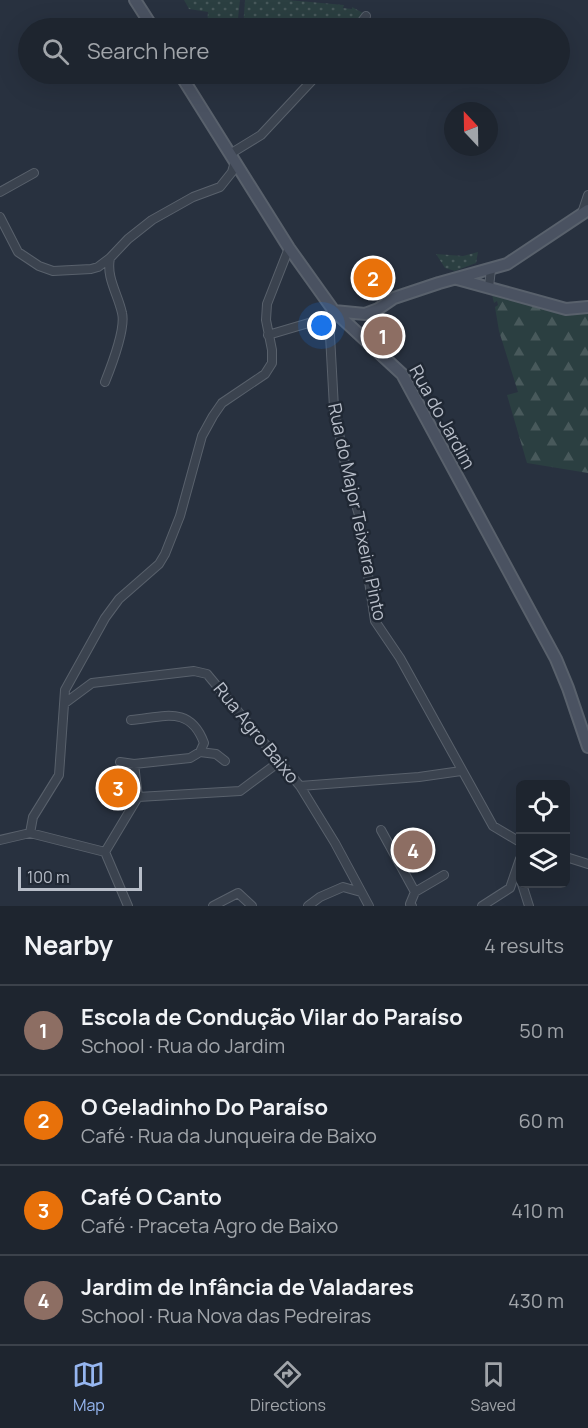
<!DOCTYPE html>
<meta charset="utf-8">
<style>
:root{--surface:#1e252f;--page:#2b313b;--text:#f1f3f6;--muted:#a1a5aa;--line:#3c424b;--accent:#96b6f0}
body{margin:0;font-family:Manrope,sans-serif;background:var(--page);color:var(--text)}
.controls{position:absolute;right:18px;bottom:18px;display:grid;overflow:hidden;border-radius:9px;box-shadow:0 6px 24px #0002}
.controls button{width:54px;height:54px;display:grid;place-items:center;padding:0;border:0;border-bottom:2px solid var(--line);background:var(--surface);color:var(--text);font:30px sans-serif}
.compass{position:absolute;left:444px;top:102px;width:54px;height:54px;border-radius:50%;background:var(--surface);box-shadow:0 6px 24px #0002;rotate:338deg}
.scale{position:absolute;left:18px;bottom:15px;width:124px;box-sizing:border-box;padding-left:6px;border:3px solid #b8bec9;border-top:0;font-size:16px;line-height:21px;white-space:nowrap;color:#b8bec9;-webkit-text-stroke:4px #202834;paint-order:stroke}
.you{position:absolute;left:322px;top:326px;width:21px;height:21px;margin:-15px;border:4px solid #fff;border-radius:50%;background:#1a73e8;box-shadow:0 0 0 9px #1a73e833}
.badge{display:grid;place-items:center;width:39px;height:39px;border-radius:50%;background:var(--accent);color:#fff;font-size:20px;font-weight:700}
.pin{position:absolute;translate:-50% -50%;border:3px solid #fff;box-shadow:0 2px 6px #0006}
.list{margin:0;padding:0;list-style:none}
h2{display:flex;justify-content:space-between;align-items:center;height:78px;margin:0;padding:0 24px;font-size:26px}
h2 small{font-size:20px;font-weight:400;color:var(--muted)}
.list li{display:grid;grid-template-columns:39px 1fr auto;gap:18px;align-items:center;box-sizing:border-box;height:90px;padding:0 24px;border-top:2px solid var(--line)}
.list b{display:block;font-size:22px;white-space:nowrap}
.list p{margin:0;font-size:20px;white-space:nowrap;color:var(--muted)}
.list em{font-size:20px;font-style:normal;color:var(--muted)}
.icon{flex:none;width:33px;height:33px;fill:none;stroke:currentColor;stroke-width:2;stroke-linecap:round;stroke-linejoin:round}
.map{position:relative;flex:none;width:588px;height:906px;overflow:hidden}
.search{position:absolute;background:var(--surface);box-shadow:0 6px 24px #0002;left:18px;right:18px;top:18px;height:66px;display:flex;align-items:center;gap:15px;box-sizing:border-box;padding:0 21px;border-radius:33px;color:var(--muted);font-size:22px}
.sheet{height:438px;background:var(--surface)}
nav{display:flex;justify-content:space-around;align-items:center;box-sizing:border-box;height:84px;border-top:2px solid var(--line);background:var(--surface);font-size:16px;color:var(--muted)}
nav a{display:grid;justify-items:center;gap:3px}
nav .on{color:var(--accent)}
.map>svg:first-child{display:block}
</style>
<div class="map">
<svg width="588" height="906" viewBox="0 0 588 906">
<defs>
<pattern id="grass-dots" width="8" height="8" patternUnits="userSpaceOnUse" patternTransform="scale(1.5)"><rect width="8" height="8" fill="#2b3f41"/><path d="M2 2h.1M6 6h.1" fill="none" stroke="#48595b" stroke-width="1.8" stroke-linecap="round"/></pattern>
<pattern id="forest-firs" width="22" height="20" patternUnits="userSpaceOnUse" patternTransform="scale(1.5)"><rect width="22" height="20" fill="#2b3f41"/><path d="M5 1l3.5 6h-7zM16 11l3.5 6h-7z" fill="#48595b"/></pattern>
</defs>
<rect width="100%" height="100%" fill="#28313f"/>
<path fill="url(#grass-dots)" d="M184,0h56l-3,28 -30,-1 1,-15 -19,-3z
M245,0h43l56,5 -1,3 9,1v-2l13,7 -10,14h-112z
M478,252l-2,11 -21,8 -10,-3 -9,-14 27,2z"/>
<path fill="url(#forest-firs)" d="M492,295c10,1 20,1 30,4 25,7 38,17 66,13v161l-61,-10 -20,-68 11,-3 -19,-61 -4,-24 3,-2 -1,-4 -3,2z"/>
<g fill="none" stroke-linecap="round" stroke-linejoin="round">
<defs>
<path id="street" d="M357,28l9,-12
M230,154l31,-19 57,-61
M0,192l34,-19
M582,213l6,-18
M0,217l18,35 21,14 14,5 38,-2 7,-2 12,-9 18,-19 24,-19 41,-23 27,-10 12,-15 3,-10
M489,287l2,-18
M329,317l5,91 13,66 12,41 16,106 25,37 93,168 27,16
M268,335l61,-18 3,-3
M105,382c6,-15 21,-53 17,-69 -4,-19 -16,-35 -12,-55
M65,703l27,-20 102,-12 13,3 93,112 35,57 34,63
M131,720c33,-3 59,-15 73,23l-4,9
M120,762l14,2 56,-6 10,-6 16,2 9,7
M134,764l4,33
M300,786l119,-9 42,-6
M138,797l102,-6 39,-29
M381,830l34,62 -5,12 2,2
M30,833l3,-16 26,-42 6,-85 40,-72 14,-19 40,-35 6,-10 15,-38 22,-80 11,-20 9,-13 43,-29 7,-11v-13l-6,-30 1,-16 22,-56
M0,840l30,-7 75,19
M105,852l33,-55
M105,852l23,54
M566,857l22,7
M522,884l7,22
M415,892l29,-17
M213,906l25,-13 14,13
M308,906l12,-9 23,-10 18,5
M482,906l28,-18 10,-29"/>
<path id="secondary" d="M135,0l18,28
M180,74l109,174 45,63 68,63 154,285 12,29 20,59
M457,279l109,30 22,-2
M334,311l31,3 13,-5 16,-11 45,-15 68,-19 81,-54"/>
</defs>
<use href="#street" stroke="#59616c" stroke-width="10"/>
<use href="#secondary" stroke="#59616c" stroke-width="14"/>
<use href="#street" stroke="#3b434f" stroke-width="8"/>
<use href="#secondary" stroke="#4a5261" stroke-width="10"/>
</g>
<g text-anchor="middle" stroke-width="5" stroke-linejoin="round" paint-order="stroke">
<g font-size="18" fill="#b8bec9" stroke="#202834">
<text transform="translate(442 417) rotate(61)" y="6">Rua do Jardim</text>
<text transform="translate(357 512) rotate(78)" y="6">Rua do Major Teixeira Pinto</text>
<text transform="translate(256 733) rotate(51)" y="6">Rua Agro Baixo</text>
</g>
</g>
</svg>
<div class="controls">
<button><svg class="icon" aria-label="locate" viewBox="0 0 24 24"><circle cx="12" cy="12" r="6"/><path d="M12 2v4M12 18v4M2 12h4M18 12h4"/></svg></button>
<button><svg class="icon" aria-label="layers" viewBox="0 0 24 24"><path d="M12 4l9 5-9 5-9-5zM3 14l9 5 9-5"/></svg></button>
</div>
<svg class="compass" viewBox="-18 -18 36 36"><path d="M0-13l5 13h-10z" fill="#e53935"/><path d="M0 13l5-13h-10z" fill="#a1a5aa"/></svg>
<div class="scale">100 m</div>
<div class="you"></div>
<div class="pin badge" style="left:383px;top:336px;background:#8d6e63">1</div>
<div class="pin badge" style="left:373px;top:278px;background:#e8710a">2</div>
<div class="pin badge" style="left:118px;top:788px;background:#e8710a">3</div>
<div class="pin badge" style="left:413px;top:850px;background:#8d6e63">4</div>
<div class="search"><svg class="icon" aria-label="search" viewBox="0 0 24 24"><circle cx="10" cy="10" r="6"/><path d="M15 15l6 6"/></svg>Search here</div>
</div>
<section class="sheet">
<h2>Nearby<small>4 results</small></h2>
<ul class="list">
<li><span class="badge" style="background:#8d6e63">1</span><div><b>Escola de Condução Vilar do Paraíso</b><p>School · Rua do Jardim</p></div><em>50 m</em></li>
<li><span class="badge" style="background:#e8710a">2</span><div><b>O Geladinho Do Paraíso</b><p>Café · Rua da Junqueira de Baixo</p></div><em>60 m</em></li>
<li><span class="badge" style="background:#e8710a">3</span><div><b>Café O Canto</b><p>Café · Praceta Agro de Baixo</p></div><em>410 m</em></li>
<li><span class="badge" style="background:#8d6e63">4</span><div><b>Jardim de Infância de Valadares</b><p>School · Rua Nova das Pedreiras</p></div><em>430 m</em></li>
</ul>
</section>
<nav>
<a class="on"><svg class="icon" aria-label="map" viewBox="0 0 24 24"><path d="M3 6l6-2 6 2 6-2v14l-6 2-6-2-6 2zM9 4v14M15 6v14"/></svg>Map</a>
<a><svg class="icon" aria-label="directions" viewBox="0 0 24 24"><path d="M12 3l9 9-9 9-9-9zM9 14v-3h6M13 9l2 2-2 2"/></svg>Directions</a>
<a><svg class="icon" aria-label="saved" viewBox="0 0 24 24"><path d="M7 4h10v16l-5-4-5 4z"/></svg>Saved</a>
</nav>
